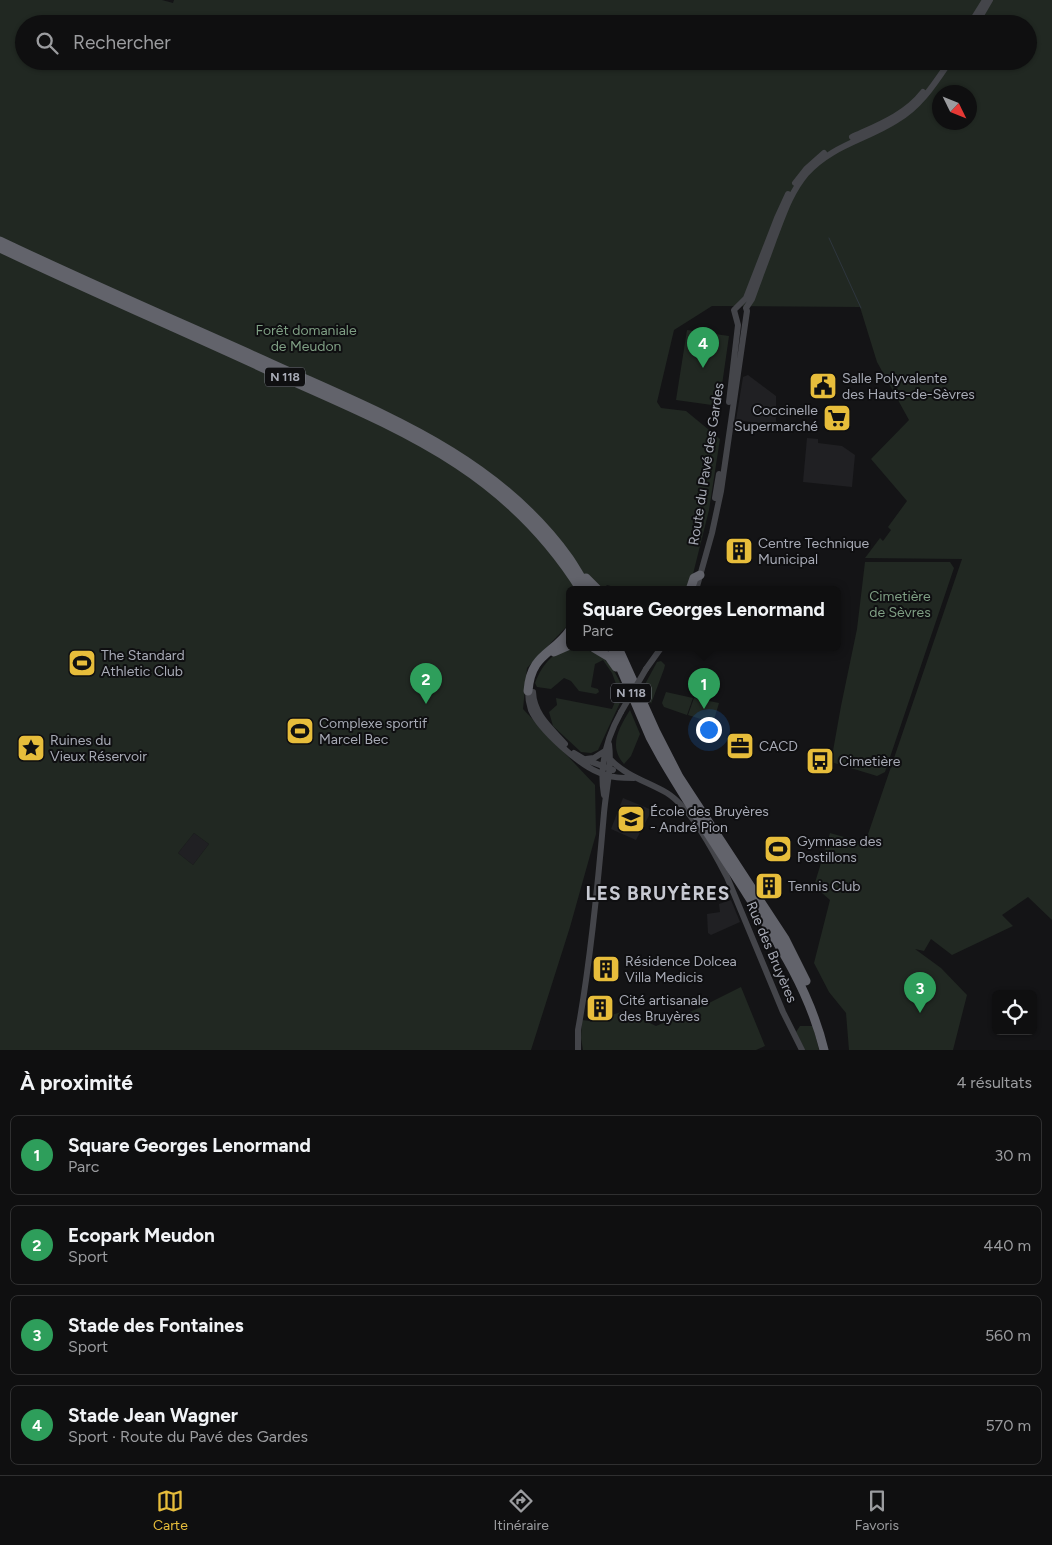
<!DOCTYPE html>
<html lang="fr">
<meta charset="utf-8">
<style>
:root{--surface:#0f0f10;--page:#181819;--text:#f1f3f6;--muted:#9b9c9f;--line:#2f2f30;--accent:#e7bd3b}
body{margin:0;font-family:Figtree,sans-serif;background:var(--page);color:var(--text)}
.controls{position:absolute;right:15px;bottom:15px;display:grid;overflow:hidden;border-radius:8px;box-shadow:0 1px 4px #0004}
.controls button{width:45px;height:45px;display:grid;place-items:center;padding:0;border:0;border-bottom:1px solid var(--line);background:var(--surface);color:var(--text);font:25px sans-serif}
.compass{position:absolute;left:932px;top:85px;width:45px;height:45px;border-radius:50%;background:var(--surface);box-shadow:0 1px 4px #0004;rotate:133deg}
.you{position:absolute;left:708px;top:729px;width:18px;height:18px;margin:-12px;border:4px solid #fff;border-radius:50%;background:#1a73e8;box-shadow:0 0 0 8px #1a73e833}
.badge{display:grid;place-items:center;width:32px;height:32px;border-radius:50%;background:var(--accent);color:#fff;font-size:16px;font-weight:700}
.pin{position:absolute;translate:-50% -41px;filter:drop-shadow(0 1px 2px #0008)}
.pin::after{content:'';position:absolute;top:26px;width:18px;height:15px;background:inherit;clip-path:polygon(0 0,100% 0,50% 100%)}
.popup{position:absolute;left:566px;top:586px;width:275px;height:65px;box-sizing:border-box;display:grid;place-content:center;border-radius:8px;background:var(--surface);filter:drop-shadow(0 1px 4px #0005);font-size:16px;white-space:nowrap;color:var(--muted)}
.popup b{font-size:19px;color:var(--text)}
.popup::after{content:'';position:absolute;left:50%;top:100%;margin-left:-10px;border:10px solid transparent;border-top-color:var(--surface)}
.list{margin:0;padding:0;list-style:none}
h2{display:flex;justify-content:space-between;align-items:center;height:65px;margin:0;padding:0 20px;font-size:21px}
h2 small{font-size:16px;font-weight:400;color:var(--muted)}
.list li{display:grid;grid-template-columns:32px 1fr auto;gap:15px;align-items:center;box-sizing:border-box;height:80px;margin:0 10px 10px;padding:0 10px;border:1px solid var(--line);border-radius:8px}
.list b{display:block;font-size:19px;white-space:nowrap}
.list p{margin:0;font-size:16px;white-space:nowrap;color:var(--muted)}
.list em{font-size:16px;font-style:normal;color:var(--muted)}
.icon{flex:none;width:28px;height:28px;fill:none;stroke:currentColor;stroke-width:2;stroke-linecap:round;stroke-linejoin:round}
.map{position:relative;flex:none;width:1052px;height:1050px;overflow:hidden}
.search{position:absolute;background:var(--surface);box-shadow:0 1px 4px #0004;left:15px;right:15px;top:15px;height:55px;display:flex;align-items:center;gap:12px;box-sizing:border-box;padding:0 18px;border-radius:28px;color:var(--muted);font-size:19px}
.sheet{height:425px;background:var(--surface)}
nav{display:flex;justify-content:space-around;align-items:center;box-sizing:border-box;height:70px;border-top:1px solid var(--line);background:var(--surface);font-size:14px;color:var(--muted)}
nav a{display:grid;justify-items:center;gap:2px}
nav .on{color:var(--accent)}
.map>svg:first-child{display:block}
</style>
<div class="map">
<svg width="1052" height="1050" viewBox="0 0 1052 1050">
<rect width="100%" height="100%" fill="#141416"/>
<path fill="#202023" d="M748,375l28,21v29l-40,-5 7,-43z
M807,438l11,1v4l24,3 13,9 -3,32 -49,-5z
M623,798l29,12 -16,30 -25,-11z
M194,833l15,11 -16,21 -15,-12z
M731,900l9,22 -29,13 -3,-2 -1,-19 13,-2 -1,-8z"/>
<path fill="#212822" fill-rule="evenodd" d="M0,0h162l11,3 1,-3h878v920l-24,-23 -26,18 11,11 -61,29 -21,-16 -7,12 -9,-2 26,19 26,27 -14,55h-104l-3,-37 -17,-21 -15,-29 16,-63 -16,-14 16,-53 35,10 97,-284 -97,-1 15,-20 3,3 8,-11 -3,-3 19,-26 -36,-42 38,-39 -32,-58 -17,-55 -148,-1 -38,24 -17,72 4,6 25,3 34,28 -11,71 -20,80h-64l-18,-5 -5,5h-32v33l-43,45 -4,41 72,76 1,49 -26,93 -39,123h-531zM24,24h1004v37h-1004zM940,92h30v30h-30zM194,833l15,11 -16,21 -15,-12z
M687,330l42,6 -10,70 -43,-6z
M865,562h85l4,6 -69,204 -8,4 -46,-14 10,-56 16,-77z
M578,648c30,6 34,18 47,44l-27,58 -7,3 -10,-1 -28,-26 -4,-14 8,-7 -1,-7 56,11 7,-17 -7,-19 -9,-13 -8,4 -4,23 7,2 1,3 -3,2 -17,-3 -8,-10 -7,-3 -13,11 -14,-2 -2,-4c8,-20 20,-35 43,-35z
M661,661l4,4 -1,4 -13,35 -7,-18 13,-24z
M666,692l27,6 -6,17 -23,-8 -2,-4z
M694,698l25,5 -6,20 -25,-8z
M630,710l10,24 -9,22 -7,8c-16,-18 -5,-36 6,-54z
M741,987l24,59 -9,4h-173l-2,-12 1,-18 8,1 35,-10 31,15 43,-18z
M800,1026h13l6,24h-14l-9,-18z"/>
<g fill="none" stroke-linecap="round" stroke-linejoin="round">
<path stroke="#2e363e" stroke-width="1" d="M829,238l32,70"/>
<path stroke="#44454a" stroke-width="6" d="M970,24l15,-24
M976,24l14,-24
M852,137c26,-12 53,-22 71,-45
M795,183l11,-14 18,-16
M729,402l9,-77 -4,-15 12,-12 31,-80 11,-24
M715,498l4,-24
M696,590l16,-57 9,-42 26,-180 -1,-3 6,-9c7,-20 15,-40 22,-60 9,-23 16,-46 32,-65 26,-29 60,-34 91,-54 24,-14 38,-37 53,-59
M646,669l15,-21
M528,691c0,6 1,13 3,19 9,20 48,55 69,63 11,5 23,5 34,5
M533,692c1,23 18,36 32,52
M574,753l10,6 29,11
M586,759l8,-1 11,-7
M611,760c15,16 37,22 56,33 24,15 47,59 60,84l56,135 19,38
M604,795c-5,-29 3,-58 17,-83
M578,1050v-20c13,-71 20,-146 26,-217 2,-24 8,-45 5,-69"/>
<path stroke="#62636b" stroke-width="9" d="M0,241c90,43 181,82 272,123 110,50 224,92 297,194 7,10 13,22 20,32
M0,248c90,43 181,82 272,124 125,56 233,96 309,218
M586,578l12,12
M690,590l4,-12 6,-3
M594,648l15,9 7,10
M612,648l38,89 12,22c27,46 56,90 85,135 32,50 63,98 77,156
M554,652l16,-7
M620,652l36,80 23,45 106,162 21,42
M528,691c3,-38 25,-36 42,-61"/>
<path stroke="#44454a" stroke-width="6" d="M621,712l25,-43"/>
</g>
<defs>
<symbol id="civic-square" viewBox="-11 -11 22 22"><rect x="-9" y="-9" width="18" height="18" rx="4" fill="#e7bd3b" stroke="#0f0f11"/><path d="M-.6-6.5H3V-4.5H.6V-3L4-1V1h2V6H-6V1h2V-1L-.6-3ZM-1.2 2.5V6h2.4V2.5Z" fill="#111"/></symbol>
<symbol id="supermarket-square" viewBox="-11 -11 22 22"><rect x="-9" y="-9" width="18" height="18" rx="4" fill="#e7bd3b" stroke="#0f0f11"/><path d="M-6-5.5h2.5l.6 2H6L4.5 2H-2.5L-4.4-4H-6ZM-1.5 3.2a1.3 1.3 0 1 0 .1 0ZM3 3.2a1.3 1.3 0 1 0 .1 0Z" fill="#111"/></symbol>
<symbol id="building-square" viewBox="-11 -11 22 22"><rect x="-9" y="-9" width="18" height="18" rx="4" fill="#e7bd3b" stroke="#0f0f11"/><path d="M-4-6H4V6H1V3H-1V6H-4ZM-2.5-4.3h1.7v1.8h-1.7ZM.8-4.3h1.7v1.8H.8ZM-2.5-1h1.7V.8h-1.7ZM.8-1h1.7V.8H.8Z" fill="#111"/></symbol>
<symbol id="stadium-square" viewBox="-11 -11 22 22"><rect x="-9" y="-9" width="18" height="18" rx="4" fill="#e7bd3b" stroke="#0f0f11"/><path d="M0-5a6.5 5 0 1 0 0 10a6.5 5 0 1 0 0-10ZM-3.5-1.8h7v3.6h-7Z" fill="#111"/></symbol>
<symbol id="office-square" viewBox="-11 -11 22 22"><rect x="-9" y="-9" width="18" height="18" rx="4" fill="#e7bd3b" stroke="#0f0f11"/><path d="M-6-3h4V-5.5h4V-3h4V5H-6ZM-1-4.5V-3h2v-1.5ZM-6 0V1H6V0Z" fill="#111"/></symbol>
<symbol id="sight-square" viewBox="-11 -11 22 22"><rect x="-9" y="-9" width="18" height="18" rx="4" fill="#e7bd3b" stroke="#0f0f11"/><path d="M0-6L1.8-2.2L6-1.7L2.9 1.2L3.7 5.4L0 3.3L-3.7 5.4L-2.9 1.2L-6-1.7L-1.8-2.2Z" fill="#111"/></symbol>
<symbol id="bus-square" viewBox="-11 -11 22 22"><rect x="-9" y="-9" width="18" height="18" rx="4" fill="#e7bd3b" stroke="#0f0f11"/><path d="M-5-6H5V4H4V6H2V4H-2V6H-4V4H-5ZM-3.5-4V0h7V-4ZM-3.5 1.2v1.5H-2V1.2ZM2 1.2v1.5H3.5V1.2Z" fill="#111"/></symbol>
<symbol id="school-square" viewBox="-11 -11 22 22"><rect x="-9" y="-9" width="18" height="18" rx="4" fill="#e7bd3b" stroke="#0f0f11"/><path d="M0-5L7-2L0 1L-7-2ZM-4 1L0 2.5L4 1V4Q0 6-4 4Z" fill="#111"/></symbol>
</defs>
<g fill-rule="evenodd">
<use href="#civic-square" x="807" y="370" width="32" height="32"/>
<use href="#supermarket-square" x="821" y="402" width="32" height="32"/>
<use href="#building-square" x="723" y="535" width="32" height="32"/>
<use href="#stadium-square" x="66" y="647" width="32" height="32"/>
<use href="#stadium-square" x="284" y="715" width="32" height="32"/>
<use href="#office-square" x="724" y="730" width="32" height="32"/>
<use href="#sight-square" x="15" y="732" width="32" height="32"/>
<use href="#bus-square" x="804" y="745" width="32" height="32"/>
<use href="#school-square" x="615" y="803" width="32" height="32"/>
<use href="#stadium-square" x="762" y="833" width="32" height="32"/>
<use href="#building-square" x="753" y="870" width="32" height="32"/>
<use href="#building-square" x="590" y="953" width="32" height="32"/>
<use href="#building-square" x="584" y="992" width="32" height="32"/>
</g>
<g text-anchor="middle" stroke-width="4" stroke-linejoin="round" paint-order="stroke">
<g fill="#0f0f11" stroke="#797c84" stroke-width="1">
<rect x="265" y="367.5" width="40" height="19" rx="4"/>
<rect x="611" y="683.5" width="40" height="19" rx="4"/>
</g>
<g font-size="12" font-weight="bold" fill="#a7aab5">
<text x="285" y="381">N 118</text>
<text x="631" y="697">N 118</text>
</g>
<g font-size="14" fill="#7f9f84" stroke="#0f0f11">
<text x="306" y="335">Forêt domaniale<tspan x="306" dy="16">de Meudon</tspan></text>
<text x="900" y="601">Cimetière<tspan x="900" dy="16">de Sèvres</tspan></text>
</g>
<g font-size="14" fill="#a7aab5" stroke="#0f0f11" text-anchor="start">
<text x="842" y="383">Salle Polyvalente<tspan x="842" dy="16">des Hauts-de-Sèvres</tspan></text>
<text x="818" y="415" text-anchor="end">Coccinelle<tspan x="818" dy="16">Supermarché</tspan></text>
<text x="758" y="548">Centre Technique<tspan x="758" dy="16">Municipal</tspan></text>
<text x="101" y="660">The Standard<tspan x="101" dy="16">Athletic Club</tspan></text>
<text x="319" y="728">Complexe sportif<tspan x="319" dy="16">Marcel Bec</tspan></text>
<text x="50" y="745">Ruines du<tspan x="50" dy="16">Vieux Réservoir</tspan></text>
<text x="759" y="751">CACD</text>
<text x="839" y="766">Cimetière</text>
<text x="650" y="816">École des Bruyères<tspan x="650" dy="16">- André Pion</tspan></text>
<text x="797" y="846">Gymnase des<tspan x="797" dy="16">Postillons</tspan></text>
<text x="788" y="891">Tennis Club</text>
<text x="625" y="966">Résidence Dolcea<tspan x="625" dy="16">Villa Medicis</tspan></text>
<text x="619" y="1005">Cité artisanale<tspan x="619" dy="16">des Bruyères</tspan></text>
</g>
<g font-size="14" fill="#a7aab5" stroke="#0f0f11">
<text transform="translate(706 464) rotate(-81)" y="5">Route du Pavé des Gardes</text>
<text transform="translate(772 952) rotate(67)" y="5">Rue des Bruyères</text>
</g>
<g font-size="19" font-weight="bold" letter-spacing="1" fill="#c7c9d2" stroke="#0f0f11">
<text x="658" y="900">LES BRUYÈRES</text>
</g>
</g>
</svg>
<div class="controls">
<button><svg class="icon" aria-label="locate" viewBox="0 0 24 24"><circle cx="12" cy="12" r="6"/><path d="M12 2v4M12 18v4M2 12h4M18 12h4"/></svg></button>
</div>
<svg class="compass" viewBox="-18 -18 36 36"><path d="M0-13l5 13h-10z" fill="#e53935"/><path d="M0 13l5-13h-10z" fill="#9b9c9f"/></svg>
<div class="you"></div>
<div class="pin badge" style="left:704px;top:709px;background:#2e9e5b">1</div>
<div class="popup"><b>Square Georges Lenormand</b>Parc</div>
<div class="pin badge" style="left:426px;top:704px;background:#2e9e5b">2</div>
<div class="pin badge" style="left:920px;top:1013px;background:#2e9e5b">3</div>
<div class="pin badge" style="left:703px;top:368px;background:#2e9e5b">4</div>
<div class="search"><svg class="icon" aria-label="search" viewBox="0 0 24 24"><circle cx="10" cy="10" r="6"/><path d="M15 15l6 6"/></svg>Rechercher</div>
</div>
<section class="sheet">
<h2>À proximité<small>4 résultats</small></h2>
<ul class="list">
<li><span class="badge" style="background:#2e9e5b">1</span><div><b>Square Georges Lenormand</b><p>Parc</p></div><em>30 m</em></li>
<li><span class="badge" style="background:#2e9e5b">2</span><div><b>Ecopark Meudon</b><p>Sport</p></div><em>440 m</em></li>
<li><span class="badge" style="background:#2e9e5b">3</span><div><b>Stade des Fontaines</b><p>Sport</p></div><em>560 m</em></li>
<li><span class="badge" style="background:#2e9e5b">4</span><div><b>Stade Jean Wagner</b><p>Sport · Route du Pavé des Gardes</p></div><em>570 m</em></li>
</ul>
</section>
<nav>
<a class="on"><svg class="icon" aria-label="map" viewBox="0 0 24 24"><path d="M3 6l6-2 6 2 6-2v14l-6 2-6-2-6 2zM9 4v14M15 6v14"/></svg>Carte</a>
<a><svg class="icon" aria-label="directions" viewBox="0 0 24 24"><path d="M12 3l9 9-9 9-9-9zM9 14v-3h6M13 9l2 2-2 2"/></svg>Itinéraire</a>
<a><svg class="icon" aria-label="saved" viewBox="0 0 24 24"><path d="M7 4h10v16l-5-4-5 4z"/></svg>Favoris</a>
</nav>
